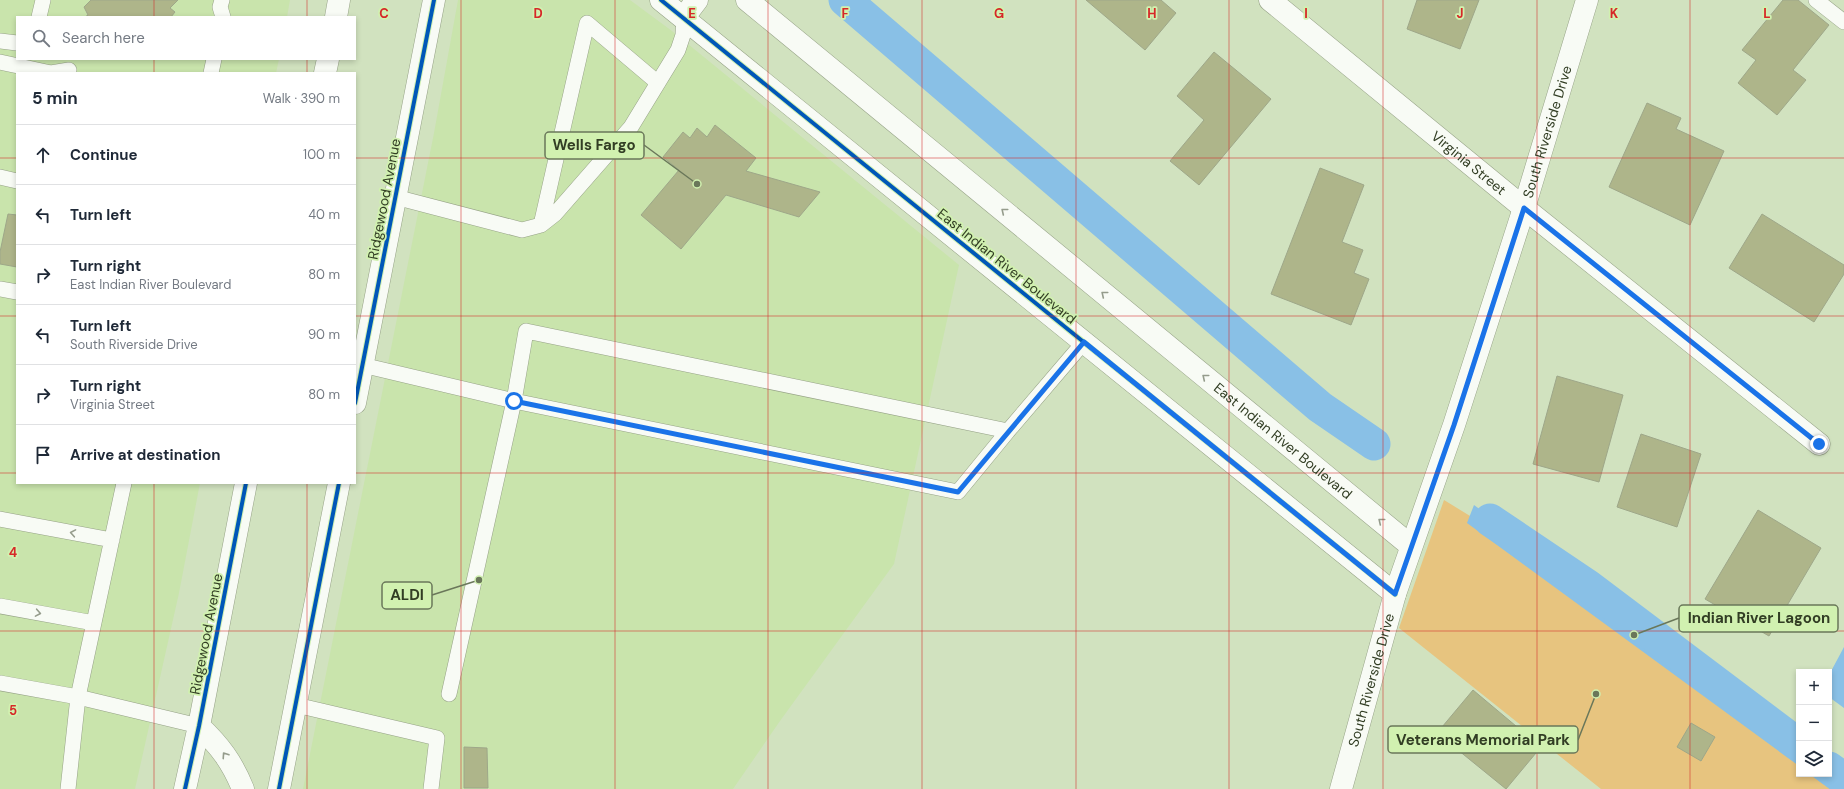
<!DOCTYPE html>
<meta charset="utf-8">
<style>
:root{--surface:#fff;--page:#f2f2f3;--text:#1f2937;--muted:#747a83;--line:#e0e1e3}
body{margin:0;font-family:"DM Sans",sans-serif;background:var(--page);color:var(--text)}
.controls{position:absolute;right:12px;bottom:12px;display:grid;overflow:hidden;border-radius:0px;box-shadow:0 2px 6px #0003}
.controls button{width:36px;height:36px;display:grid;place-items:center;padding:0;border:0;border-bottom:1px solid var(--line);background:var(--surface);color:var(--text);font:20px sans-serif}
.stop{position:absolute;width:12px;height:12px;margin:-9px;border:3px solid #1a73e8;border-radius:50%;background:#fff}
.stop.end{background:#1a73e8;border-color:#fff;box-shadow:0 1px 4px #0008}
.list{margin:0;padding:0;list-style:none}
h2{display:flex;justify-content:space-between;align-items:center;height:52px;margin:0;padding:0 16px;font-size:17px}
h2 small{font-size:13px;font-weight:400;color:var(--muted)}
.list li{display:grid;grid-template-columns:26px 1fr auto;gap:12px;align-items:center;box-sizing:border-box;height:60px;padding:0 16px;border-top:1px solid var(--line)}
.list b{display:block;font-size:15px;white-space:nowrap}
.list p{margin:0;font-size:13px;white-space:nowrap;color:var(--muted)}
.list em{font-size:13px;font-style:normal;color:var(--muted)}
.icon{flex:none;width:22px;height:22px;fill:none;stroke:currentColor;stroke-width:2;stroke-linecap:round;stroke-linejoin:round}
.map{position:relative;flex:none;width:1844px;height:789px;overflow:hidden}
.search{position:absolute;background:var(--surface);box-shadow:0 2px 6px #0003;left:16px;top:16px;width:340px;height:44px;display:flex;align-items:center;gap:10px;box-sizing:border-box;padding:0 14px;border-radius:0px;color:var(--muted);font-size:15px}
.panel{position:absolute;background:var(--surface);box-shadow:0 2px 6px #0003;left:16px;top:72px;width:340px;height:412px;border-radius:0px}
.map>svg:first-child{display:block}
</style>
<div class="map">
<svg width="1844" height="789" viewBox="0 0 1844 789">
<rect width="100%" height="100%" fill="#d1e2bf"/>
<path fill="#c9e4ac" d="M0,0h290l-3,17h-270v42h262l-3,14h-259v410h183l-21,110 -44,196h-135z
M458,0h172l42,31 287,234 -65,299 -114,157 -47,68h-430l131,-656z"/>
<path fill="#e7c47f" d="M1444,500l31,19 324,241v14h19l21,15h-238l-202,-161z"/>
<path fill="#89c0e6" d="M1474,505l325,241v20l-332,-243z
M1844,647v61l-15,-11v-22z
M1829,769l15,11v9h-14l-21,-15h20z"/>
<g fill="none" stroke-linecap="round" stroke-linejoin="round">
<path stroke="#89c0e6" stroke-width="33" d="M845,0l475,407 54,37
M1490,520l98,66 211,159
M1829,768l15,11"/>
</g>
<path fill="#aeb58a" stroke="#9ea789" d="M91,0h87l-8,8 5,4 -4,5h-86l3,-2 -4,-8z
M1086,0h75l15,13 -31,37z
M1417,0h62l-19,49 -53,-20z
M1783,0h15l31,25 -36,45 13,10 -29,35 -39,-32 18,-23 -14,-10z
M1214,52l57,47 -72,86 -29,-24 34,-41 -27,-24z
M1647,103l34,15 -5,11 48,22 -34,74 -81,-38z
M715,125l41,33 -10,13 74,21 -21,25 -73,-22 -45,54 -40,-34 38,-45 -16,-13 20,-25 7,6 7,-10 10,9z
M1320,168l44,17 -22,57 21,8 -9,23 15,6 -18,46 -80,-31z
M8,214l9,1v52l-17,-3v-12z
M1762,214l82,51v9l-30,48 -85,-54z
M1557,376l66,19 -24,87 -66,-18z
M1641,434l60,20 -24,73 -60,-20z
M1758,510l63,38 -52,88 -64,-37z
M1473,690l68,57 -35,42 -69,-56z
M1691,723l24,14 -14,24 -24,-14z
M464,747l23,1 1,40h-24z"/>
<g fill="none" stroke-linecap="round" stroke-linejoin="round">
<defs>
<path id="lane" d="M222,0l-2,7 3,10
M1816,0l28,22
M39,17l4,-17
M0,41l17,2
M0,62l51,11 18,-3
M211,73l3,-14
M0,177l17,4
M395,197l127,33 19,-5 14,-11 76,-87 47,-77 5,-15 1,-18
M541,225l46,-202 71,60
M0,289l17,3
M362,365l152,36 12,-70 482,100 76,-89
M0,519l112,21
M0,606l94,17
M0,683l78,14 121,29
M449,694l65,-293 444,91 50,-61
M296,705l141,33 -6,51
M68,789l10,-92 46,-214"/>
<g id="street">
<path id="s1" d="M1270,0l254,208 295,236"/>
</g>
<g id="secondary">
<path d="M661,0l734,594"/>
<path id="s2" d="M747,0l664,546"/>
<path d="M684,17l13,-17"/>
<path id="s3" d="M1341,789l54,-195 59,-169 70,-217 63,-208"/>
</g>
<path id="primary" d="M336,17l3,-17
M325,73l3,-14
M355,403l79,-403
M199,726c21,20 33,36 44,63
M185,789l14,-63 47,-243
M279,789l60,-306"/>
</defs>
<use href="#lane" stroke="#96a287" stroke-width="16"/>
<use href="#street" stroke="#96a287" stroke-width="23"/>
<use href="#secondary" stroke="#96a287" stroke-width="23"/>
<use href="#primary" stroke="#96a287" stroke-width="23"/>
<use href="#lane" stroke="#f8fbf5" stroke-width="15"/>
<use href="#street" stroke="#f8fbf5" stroke-width="22"/>
<use href="#secondary" stroke="#f8fbf5" stroke-width="22"/>
<use href="#primary" stroke="#f8fbf5" stroke-width="22"/>
<defs>
<path id="cycleway" d="M661,0l734,594
M355,403l79,-403
M185,789l14,-63 47,-243
M279,789l60,-306"/>
</defs>
<use href="#cycleway" stroke="#d1f1b0" stroke-width="6"/>
<use href="#cycleway" stroke="#0057b8" stroke-width="4"/>
</g>
<defs><path id="oneway-chevron" d="M-2-3.5L2.5 0L-2 3.5" fill="none" stroke-width="1.6" stroke-linecap="round" stroke-linejoin="round"/></defs>
<g stroke="#959c8c">
<use href="#oneway-chevron" transform="translate(1004 211) rotate(-141)"/>
<use href="#oneway-chevron" transform="translate(1104 294) rotate(-141)"/>
<use href="#oneway-chevron" transform="translate(1205 377) rotate(-141)"/>
<use href="#oneway-chevron" transform="translate(1381 521) rotate(-141)"/>
<use href="#oneway-chevron" transform="translate(73 533) rotate(-170)"/>
<use href="#oneway-chevron" transform="translate(38 613) rotate(10)"/>
<use href="#oneway-chevron" transform="translate(225 755) rotate(-124)"/>
</g>
<g fill="none" stroke-linecap="round" stroke-linejoin="round">
<path stroke="#1a73e8" stroke-width="5" d="M514,401l444,91 126,-150 311,252 59,-169 70,-217 295,236"/>
</g>
<path fill="none" stroke="#d62828" stroke-width="1" stroke-opacity="0.55" d="M154,0v17M307,0v17M461,0v789M615,0v789M768,0v789M922,0v789M1076,0v789M1229,0v789M1383,0v789M1537,0v789M1690,0v789M154,59v14M307,59v14M0,158h17M355,158h1489M0,316h17M355,316h1489M0,473h17M355,473h1489M154,483v306M307,483v306M0,631h1844"/>
<g text-anchor="middle" stroke-width="3.5" stroke-linejoin="round" paint-order="stroke">
<g font-size="14" fill="#323e24" stroke="#d1f1b0">
<text dy="5" stroke="none"><textPath href="#s3" startOffset="689">South Riverside Drive</textPath></text>
<text dy="5" stroke="none"><textPath href="#s1" startOffset="257">Virginia Street</textPath></text>
<text transform="translate(384 199) rotate(-79)" y="5">Ridgewood Avenue</text>
<text transform="translate(1007 266) rotate(39)" y="5">East Indian River Boulevard</text>
<text dy="5" stroke="none"><textPath href="#s2" startOffset="694">East Indian River Boulevard</textPath></text>
<text transform="translate(206 634) rotate(-79)" y="5">Ridgewood Avenue</text>
<text dy="5" stroke="none"><textPath href="#s3" startOffset="113">South Riverside Drive</textPath></text>
</g>
</g>
<g font-size="13" text-anchor="middle" font-weight="bold" fill="#d62828" stroke="#d1f1b0" stroke-width="3.5" stroke-linejoin="round" paint-order="stroke">
<text x="384" y="18">C</text>
<text x="538" y="18">D</text>
<text x="692" y="18">E</text>
<text x="845" y="18">F</text>
<text x="999" y="18">G</text>
<text x="1152" y="18">H</text>
<text x="1306" y="18">I</text>
<text x="1460" y="18">J</text>
<text x="1614" y="18">K</text>
<text x="1767" y="18">L</text>
<text x="13" y="557">4</text>
<text x="13" y="715">5</text>
</g>
<path fill="none" stroke="#6a775a" stroke-width="1.5" d="M697 184L644 145M479 580L432 595M1634 635L1679 618M1596 694L1578 740"/>
<g fill="#6a775a" stroke="#d1f1b0" stroke-width="1.5">
<circle cx="697" cy="184" r="4"/>
<circle cx="479" cy="580" r="4"/>
<circle cx="1634" cy="635" r="4"/>
<circle cx="1596" cy="694" r="4"/>
</g>
<g fill="#d1f1b0" stroke="#6a775a" stroke-width="1.5">
<rect x="545" y="132" width="99" height="27" rx="4"/>
<rect x="382" y="582" width="50" height="27" rx="4"/>
<rect x="1679" y="605" width="159" height="27" rx="4"/>
<rect x="1388" y="726" width="190" height="27" rx="4"/>
</g>
<g font-size="15" text-anchor="middle" font-weight="bold" fill="#323e24">
<text x="594" y="150">Wells Fargo</text>
<text x="407" y="600">ALDI</text>
<text x="1759" y="623">Indian River Lagoon</text>
<text x="1483" y="745">Veterans Memorial Park</text>
</g>
</svg>
<div class="controls">
<button>+</button>
<button>−</button>
<button><svg class="icon" aria-label="layers" viewBox="0 0 24 24"><path d="M12 4l9 5-9 5-9-5zM3 14l9 5 9-5"/></svg></button>
</div>
<div class="stop" style="left:514px;top:401px"></div>
<div class="stop end" style="left:1819px;top:444px"></div>
<div class="search"><svg class="icon" aria-label="search" viewBox="0 0 24 24"><circle cx="10" cy="10" r="6"/><path d="M15 15l6 6"/></svg>Search here</div>
<section class="panel">
<h2>5 min<small>Walk · 390 m</small></h2>
<ul class="list">
<li><svg class="icon" aria-label="ahead" viewBox="0 0 24 24"><path d="M12 20V5M6 11l6-6 6 6"/></svg><div><b>Continue</b></div><em>100 m</em></li>
<li><svg class="icon" aria-label="left" viewBox="0 0 24 24"><path d="M17 20v-9H6M10 6l-5 5 5 5"/></svg><div><b>Turn left</b></div><em>40 m</em></li>
<li><svg class="icon" aria-label="right" viewBox="0 0 24 24"><path d="M7 20v-9h11M14 6l5 5-5 5"/></svg><div><b>Turn right</b><p>East Indian River Boulevard</p></div><em>80 m</em></li>
<li><svg class="icon" aria-label="left" viewBox="0 0 24 24"><path d="M17 20v-9H6M10 6l-5 5 5 5"/></svg><div><b>Turn left</b><p>South Riverside Drive</p></div><em>90 m</em></li>
<li><svg class="icon" aria-label="right" viewBox="0 0 24 24"><path d="M7 20v-9h11M14 6l5 5-5 5"/></svg><div><b>Turn right</b><p>Virginia Street</p></div><em>80 m</em></li>
<li><svg class="icon" aria-label="arrive" viewBox="0 0 24 24"><path d="M6 21V4h12l-3 4 3 4H6"/></svg><div><b>Arrive at destination</b></div></li>
</ul>
</section>
</div>
